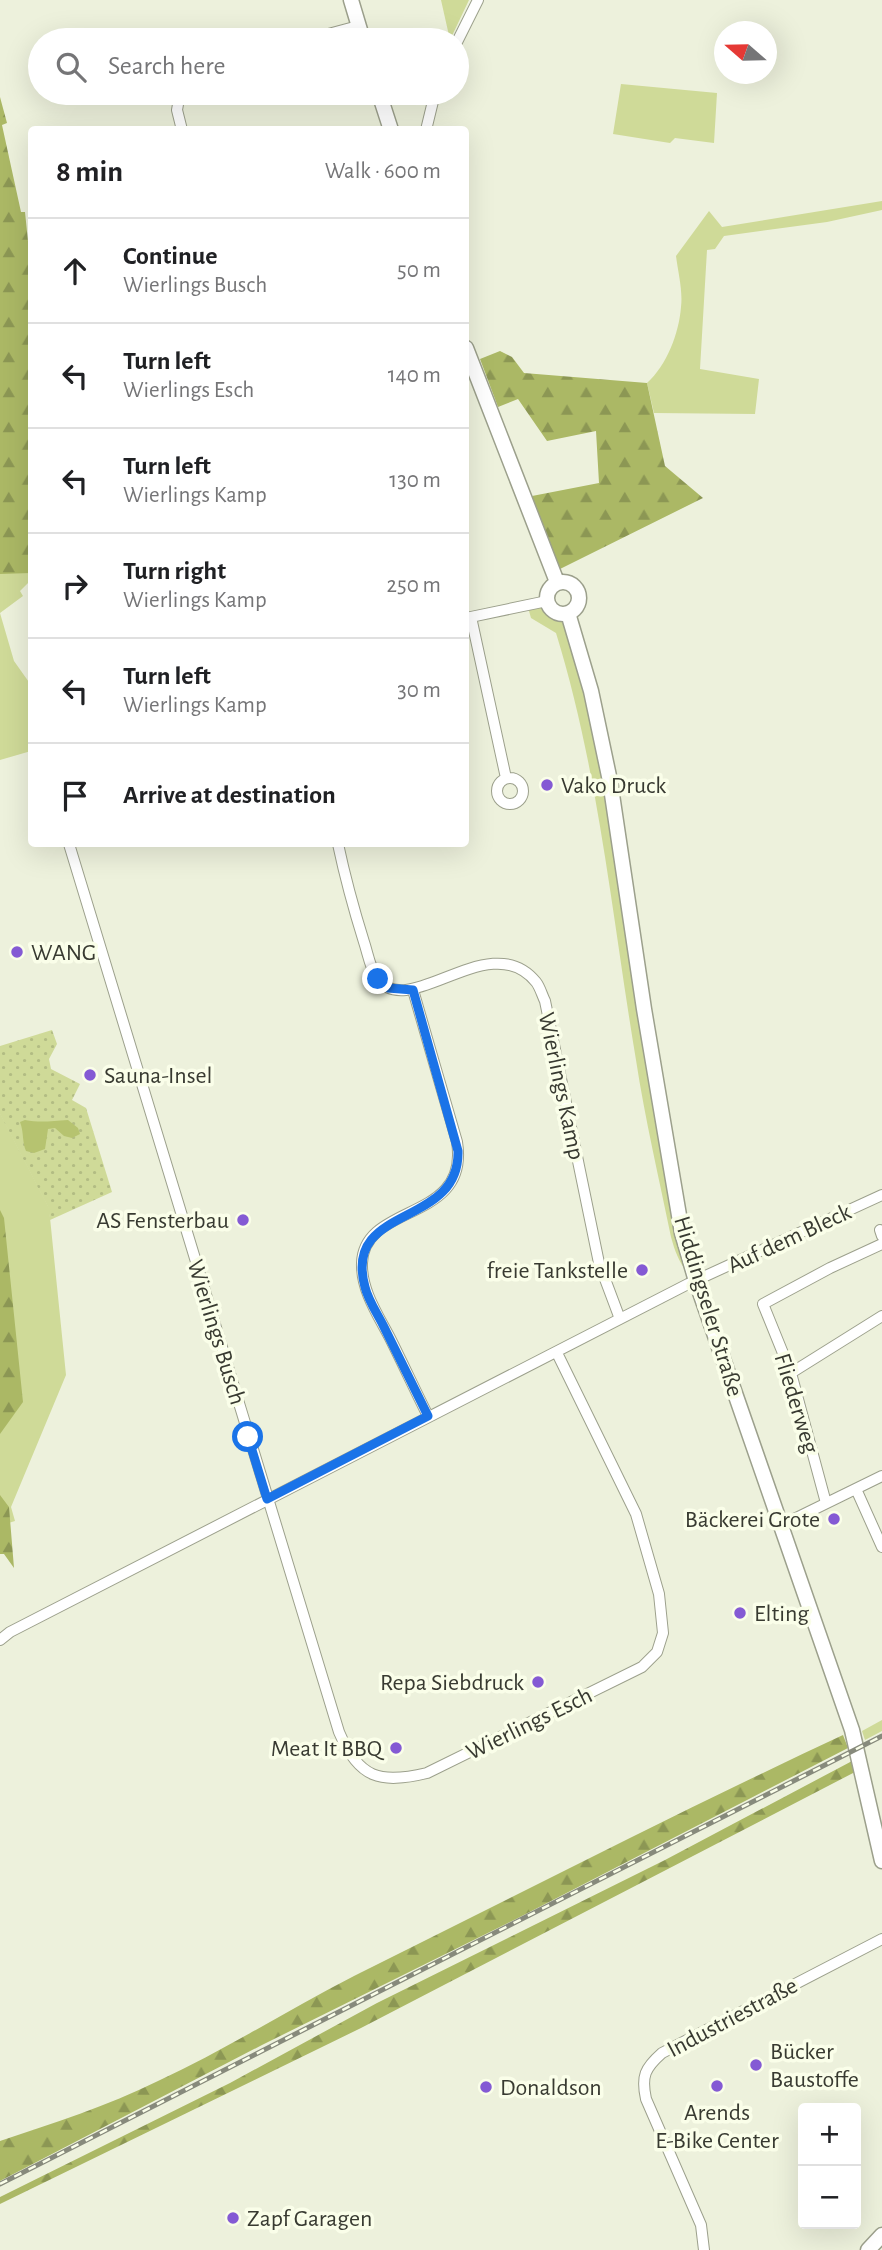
<!DOCTYPE html>
<meta charset="utf-8">
<style>
:root{--surface:#fff;--page:#f2f2f2;--text:#202124;--muted:#757577;--line:#e0e0e0}
body{margin:0;font-family:"Alegreya Sans",sans-serif;background:var(--page);color:var(--text)}
.controls{position:absolute;right:21px;bottom:21px;display:grid;overflow:hidden;border-radius:7px;box-shadow:0 7px 28px #0002}
.controls button{width:63px;height:63px;display:grid;place-items:center;padding:0;border:0;border-bottom:2px solid var(--line);background:var(--surface);color:var(--text);font:35px sans-serif}
.compass{position:absolute;left:714px;top:21px;width:63px;height:63px;border-radius:50%;background:var(--surface);box-shadow:0 7px 28px #0002;rotate:290deg}
.stop{position:absolute;width:21px;height:21px;margin:-16px;border:5px solid #1a73e8;border-radius:50%;background:#fff}
.stop.end{background:#1a73e8;border-color:#fff;box-shadow:0 2px 7px #0008}
.list{margin:0;padding:0;list-style:none}
h2{display:flex;justify-content:space-between;align-items:center;height:91px;margin:0;padding:0 28px;font-size:30px}
h2 small{font-size:23px;font-weight:400;color:var(--muted)}
.list li{display:grid;grid-template-columns:46px 1fr auto;gap:21px;align-items:center;box-sizing:border-box;height:105px;padding:0 28px;border-top:2px solid var(--line)}
.list b{display:block;font-size:26px;white-space:nowrap}
.list p{margin:0;font-size:23px;white-space:nowrap;color:var(--muted)}
.list em{font-size:23px;font-style:normal;color:var(--muted)}
.icon{flex:none;width:38px;height:38px;fill:none;stroke:currentColor;stroke-width:2;stroke-linecap:round;stroke-linejoin:round}
.map{position:relative;flex:none;width:882px;height:2250px;overflow:hidden}
.search{position:absolute;background:var(--surface);box-shadow:0 7px 28px #0002;left:28px;top:28px;width:441px;height:77px;display:flex;align-items:center;gap:18px;box-sizing:border-box;padding:0 24px;border-radius:38px;color:var(--muted);font-size:26px}
.panel{position:absolute;background:var(--surface);box-shadow:0 7px 28px #0002;left:28px;top:126px;width:441px;height:721px;border-radius:7px}
.map>svg:first-child{display:block}
</style>
<div class="map">
<svg width="882" height="2250" viewBox="0 0 882 2250">
<defs>
<pattern id="forest-firs" width="22" height="20" patternUnits="userSpaceOnUse" patternTransform="scale(1.75)"><rect width="22" height="20" fill="#abb865"/><path d="M5 1l3.5 6h-7zM16 11l3.5 6h-7z" fill="#8c9754"/></pattern>
<pattern id="garden-dots" width="8" height="8" patternUnits="userSpaceOnUse" patternTransform="scale(1.75)"><rect width="8" height="8" fill="#cfda98"/><path d="M2 2h.1M6 6h.1" fill="none" stroke="#b2bc83" stroke-width="1.8" stroke-linecap="round"/></pattern>
</defs>
<rect width="100%" height="100%" fill="#edf1dc"/>
<path fill="#cfda98" d="M441,0h28l-19,40z
M621,84l96,9 -3,50 -39,-5 -5,5 -57,-9z
M882,201v9l-55,12 -103,14 -9,13 -8,1 -7,119 59,10 -4,35 -101,-1 -7,-30c20,-18 32,-50 34,-76 2,-16 -3,-35 -5,-51l33,-45 13,16z
M0,206l32,221 -1,153 -11,11 3,5 -23,17 14,48 17,24v66l-31,9z
M547,601l7,11 8,2 48,167 86,500c-15,-13 -20,-26 -25,-44 -12,-59 -26,-118 -35,-177 -24,-143 -37,-288 -80,-427l-25,-15 -4,-14z
M0,1113l49,95 17,167 -55,132 4,14 -13,4 -2,-1z
M882,1720v11l-17,9 -3,-9z"/>
<path fill="url(#forest-firs)" d="M0,97l7,26 -5,2 19,87h4l7,68 -1,293 -31,1z
M500,351l12,6 12,16 123,10 18,83 38,32 -143,71 -28,-73 67,-13 -3,-52 -49,10 -29,-42 -20,8 -18,-48z
M0,1210l4,8 19,184 -23,32z
M0,1495l9,12 5,61 -10,-14h-4z
M843,1735l5,13 -330,170 -256,127 -262,136v-40c54,-18 107,-35 158,-60 67,-31 130,-71 196,-105 163,-81 324,-164 489,-241z
M854,1760l1,12 -494,256 -361,176v-7l230,-114 147,-80 288,-143z"/>
<path fill="url(#garden-dots)" d="M52,1030l5,14 -8,15 2,10 29,15 -8,16 14,8 26,84 -62,28 -2,-13 -48,-93v-68z"/>
<path fill="#b6c370" d="M25,1120c15,3 27,1 43,0l10,8 2,6 -8,4 -8,-2 -9,-8 -7,1 -3,20 -11,4 -8,-2c-4,-9 -2,-19 -6,-29z"/>
<g fill="none" stroke-linecap="round" stroke-linejoin="round">
<defs>
<path id="street" d="M306,40l52,-14
M457,42l21,-42
M180,93l-3,17 5,20
M426,130l9,-37
M471,617l35,161
M466,618l81,-17
M497 791a13 13 0 1 1 26 0a13 13 0 1 1-26 0Z
M69,844l270,888c20,47 41,52 88,41l215,-106 15,-15 6,-19 -4,-39 -23,-80 -79,-161
M338,844c7,33 16,66 26,98 4,12 6,26 13,36 31,45 113,-53 159,4 4,5 6,13 9,19l54,262 21,56
M413,990l44,152c13,81 -93,60 -95,121 -1,27 16,52 28,75 13,26 25,52 38,78
M880,1230l2,6
M791,1373l91,-57
M856,1489l26,58
M826,1503l-35,-130 -28,-69 67,-36 52,-24
M782,1525l100,-49
M0,1640l10,-8 678,-348 194,-89
M704,2250l-3,-25 -55,-126c-5,-23 -1,-31 16,-46l220,-114"/>
<path id="secondary" d="M351,0l12,40
M379,93l12,37
M466,348l91,234
M547 598a16 16 0 1 1 32 0a16 16 0 1 1-32 0Z
M568,613l23,78 19,90 34,228 38,224 14,48 156,449 30,131
M868,2250l14,-15"/>
</defs>
<use href="#street" stroke="#9ca08c" stroke-width="12"/>
<use href="#secondary" stroke="#9ca08c" stroke-width="17"/>
<use href="#street" stroke="#fff" stroke-width="10"/>
<use href="#secondary" stroke="#fff" stroke-width="14"/>
<defs>
<path id="rail" d="M0,2184l882,-448"/>
</defs>
<use href="#rail" stroke="#878a7c" stroke-width="5"/>
<use href="#rail" stroke="#fafee9" stroke-width="2.5" stroke-dasharray="8" stroke-linecap="butt"/>
</g>
<g fill="none" stroke-linecap="round" stroke-linejoin="round">
<path stroke="#1a73e8" stroke-width="9" d="M248,1437l19,62 161,-83c-15,-30 -30,-61 -45,-91 -6,-12 -15,-25 -18,-38 -23,-84 95,-58 93,-136l-45,-161 -25,-2 -10,-9"/>
</g>
<g fill="#845ad4" stroke="#fafee9" stroke-width="2.5">
<circle cx="547" cy="785" r="7"/>
<circle cx="17" cy="952" r="7"/>
<circle cx="90" cy="1075" r="7"/>
<circle cx="243" cy="1220" r="7"/>
<circle cx="642" cy="1270" r="7"/>
<circle cx="834" cy="1519" r="7"/>
<circle cx="740" cy="1613" r="7"/>
<circle cx="538" cy="1682" r="7"/>
<circle cx="396" cy="1748" r="7"/>
<circle cx="756" cy="2065" r="7"/>
<circle cx="717" cy="2086" r="7"/>
<circle cx="486" cy="2087" r="7"/>
<circle cx="233" cy="2218" r="7"/>
</g>
<g text-anchor="middle" stroke-width="7" stroke-linejoin="round" paint-order="stroke">
<g font-size="24" fill="#383a31" stroke="#fafee9" text-anchor="start">
<text x="561" y="793">Vako Druck</text>
<text x="31" y="960">WANG</text>
<text x="104" y="1083">Sauna-Insel</text>
<text x="229" y="1228" text-anchor="end">AS Fensterbau</text>
<text x="628" y="1278" text-anchor="end">freie Tankstelle</text>
<text x="820" y="1527" text-anchor="end">Bäckerei Grote</text>
<text x="754" y="1621">Elting</text>
<text x="524" y="1690" text-anchor="end">Repa Siebdruck</text>
<text x="382" y="1756" text-anchor="end">Meat It BBQ</text>
<text x="770" y="2059">Bücker<tspan x="770" dy="28">Baustoffe</tspan></text>
<text x="500" y="2095">Donaldson</text>
<text x="717" y="2120" text-anchor="middle">Arends<tspan x="717" dy="28">E-Bike Center</tspan></text>
<text x="247" y="2226">Zapf Garagen</text>
</g>
<g font-size="24" fill="#383a31" stroke="#fafee9">
<text transform="translate(562 1086) rotate(78)" y="8">Wierlings Kamp</text>
<text transform="translate(789 1238) rotate(-25)" y="8">Auf dem Bleck</text>
<text transform="translate(709 1306) rotate(73)" y="8">Hiddingseler Straße</text>
<text transform="translate(217 1332) rotate(73)" y="8">Wierlings Busch</text>
<text transform="translate(797 1403) rotate(73)" y="8">Fliederweg</text>
<text transform="translate(529 1723) rotate(-26)" y="8">Wierlings Esch</text>
<text transform="translate(732 2017) rotate(-28)" y="8">Industriestraße</text>
</g>
</g>
</svg>
<div class="controls">
<button>+</button>
<button>−</button>
</div>
<svg class="compass" viewBox="-18 -18 36 36"><path d="M0-13l5 13h-10z" fill="#e53935"/><path d="M0 13l5-13h-10z" fill="#757577"/></svg>
<div class="stop" style="left:248px;top:1437px"></div>
<div class="stop end" style="left:378px;top:979px"></div>
<div class="search"><svg class="icon" aria-label="search" viewBox="0 0 24 24"><circle cx="10" cy="10" r="6"/><path d="M15 15l6 6"/></svg>Search here</div>
<section class="panel">
<h2>8 min<small>Walk · 600 m</small></h2>
<ul class="list">
<li><svg class="icon" aria-label="ahead" viewBox="0 0 24 24"><path d="M12 20V5M6 11l6-6 6 6"/></svg><div><b>Continue</b><p>Wierlings Busch</p></div><em>50 m</em></li>
<li><svg class="icon" aria-label="left" viewBox="0 0 24 24"><path d="M17 20v-9H6M10 6l-5 5 5 5"/></svg><div><b>Turn left</b><p>Wierlings Esch</p></div><em>140 m</em></li>
<li><svg class="icon" aria-label="left" viewBox="0 0 24 24"><path d="M17 20v-9H6M10 6l-5 5 5 5"/></svg><div><b>Turn left</b><p>Wierlings Kamp</p></div><em>130 m</em></li>
<li><svg class="icon" aria-label="right" viewBox="0 0 24 24"><path d="M7 20v-9h11M14 6l5 5-5 5"/></svg><div><b>Turn right</b><p>Wierlings Kamp</p></div><em>250 m</em></li>
<li><svg class="icon" aria-label="left" viewBox="0 0 24 24"><path d="M17 20v-9H6M10 6l-5 5 5 5"/></svg><div><b>Turn left</b><p>Wierlings Kamp</p></div><em>30 m</em></li>
<li><svg class="icon" aria-label="arrive" viewBox="0 0 24 24"><path d="M6 21V4h12l-3 4 3 4H6"/></svg><div><b>Arrive at destination</b></div></li>
</ul>
</section>
</div>
